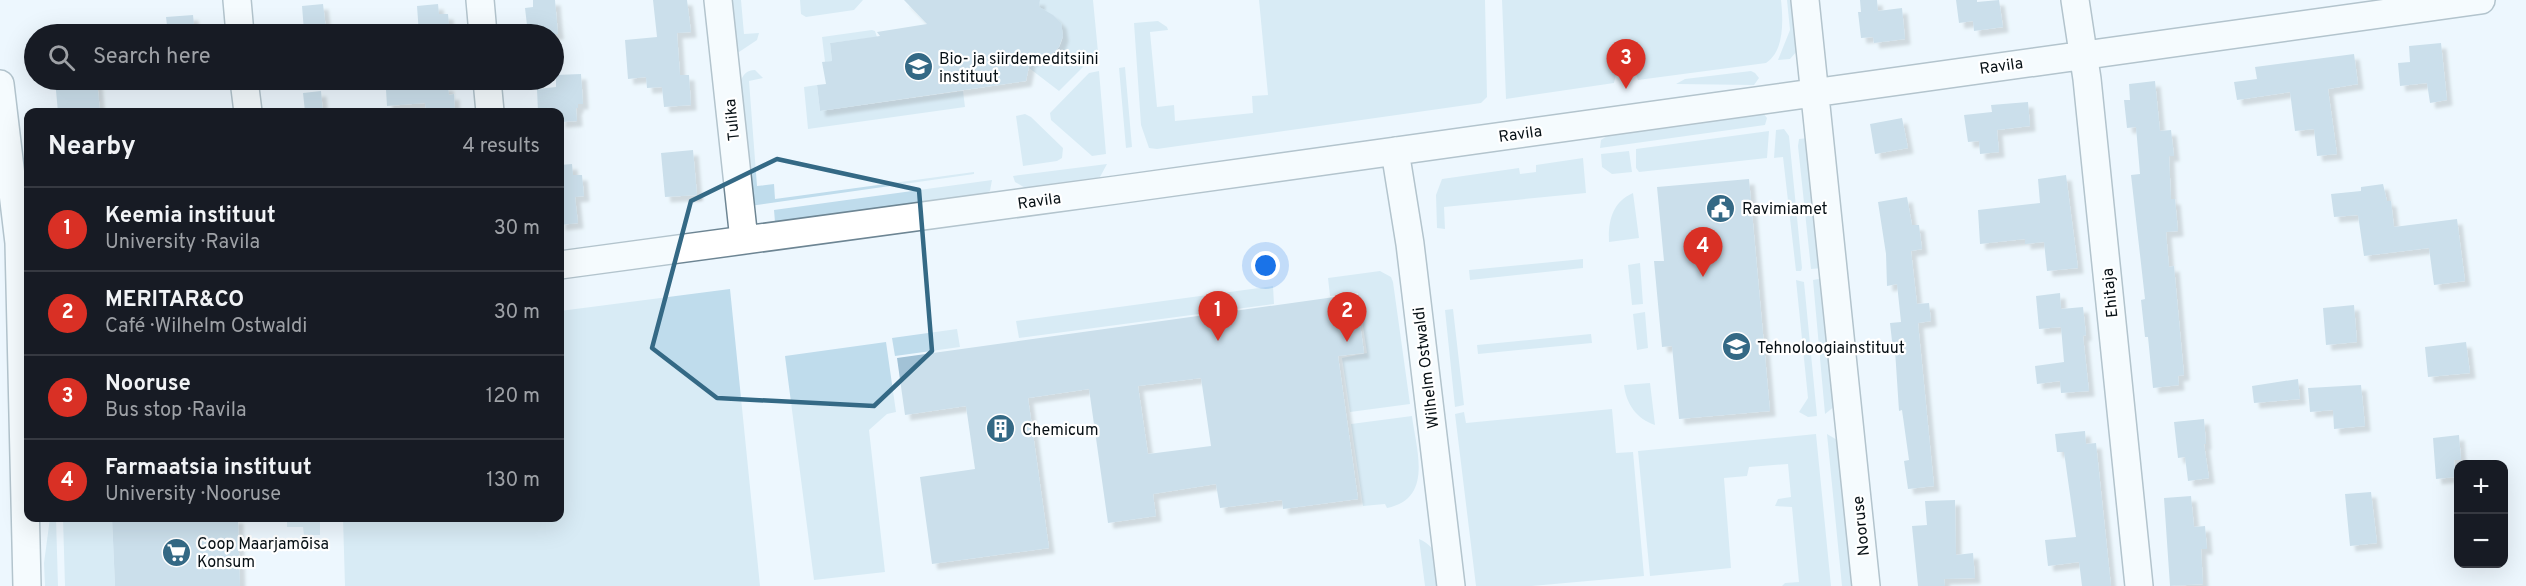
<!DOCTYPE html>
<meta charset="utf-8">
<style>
:root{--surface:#171b24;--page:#20242c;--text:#f1f3f6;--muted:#9ea1a6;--line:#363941;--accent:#d93025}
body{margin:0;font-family:Overpass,sans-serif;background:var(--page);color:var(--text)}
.controls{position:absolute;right:18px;bottom:18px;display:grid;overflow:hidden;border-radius:12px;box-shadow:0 6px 24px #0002}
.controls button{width:54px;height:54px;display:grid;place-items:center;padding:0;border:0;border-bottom:2px solid var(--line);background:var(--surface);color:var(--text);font:30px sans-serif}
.you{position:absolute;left:1266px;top:266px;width:21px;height:21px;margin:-15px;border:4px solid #fff;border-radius:50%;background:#1a73e8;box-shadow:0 0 0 9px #1a73e833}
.badge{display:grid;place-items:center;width:39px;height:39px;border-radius:50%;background:var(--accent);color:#fff;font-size:20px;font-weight:700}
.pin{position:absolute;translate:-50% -50px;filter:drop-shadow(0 2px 3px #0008)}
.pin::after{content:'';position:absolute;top:32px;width:21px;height:18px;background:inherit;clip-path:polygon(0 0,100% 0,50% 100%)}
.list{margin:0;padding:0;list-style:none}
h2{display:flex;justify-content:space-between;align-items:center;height:78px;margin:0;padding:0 24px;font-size:26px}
h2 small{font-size:20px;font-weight:400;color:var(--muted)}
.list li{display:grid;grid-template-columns:39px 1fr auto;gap:18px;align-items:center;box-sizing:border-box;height:84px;padding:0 24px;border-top:2px solid var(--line)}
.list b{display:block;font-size:22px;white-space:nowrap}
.list p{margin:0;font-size:20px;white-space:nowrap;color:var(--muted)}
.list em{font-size:20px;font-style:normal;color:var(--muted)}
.icon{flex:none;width:33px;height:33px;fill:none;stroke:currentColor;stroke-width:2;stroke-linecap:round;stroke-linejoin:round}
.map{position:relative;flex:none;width:2526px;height:586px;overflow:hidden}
.search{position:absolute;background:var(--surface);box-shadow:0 6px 24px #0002;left:24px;top:24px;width:540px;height:66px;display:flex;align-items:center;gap:15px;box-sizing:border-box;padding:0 21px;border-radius:33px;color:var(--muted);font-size:22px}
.panel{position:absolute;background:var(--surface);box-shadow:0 6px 24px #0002;left:24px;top:108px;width:540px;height:414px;border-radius:12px}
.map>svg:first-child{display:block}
</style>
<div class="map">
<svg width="2526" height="586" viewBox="0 0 2526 586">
<defs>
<filter id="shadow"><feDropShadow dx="5.5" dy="5.5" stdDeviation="1.5" flood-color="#0004"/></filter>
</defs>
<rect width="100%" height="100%" fill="#edf7fe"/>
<path fill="#bfdcec" d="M731,0h10l3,34 15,-1 -2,7 -18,12 -3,-2z
M800,0h63l-9,10 -48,7 -5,-3z
M1040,0h53l5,52 -39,39 -30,-23 1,-10c35,4 48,-36 8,-49z
M1259,0h226l2,97 -6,6 -324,46 -8,-1 -8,-23 -7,-102 24,-2 9,6 1,3 -18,2 7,75 17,-2 1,16 78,-8 -1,-17 16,-1z
M1502,0h279c2,19 4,51 -15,63l-128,17 -3,-8 -19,2 -2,9 -108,16z
M1787,0h5l6,50 -8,9 -12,1 12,-30z
M872,30l3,1 2,6 -47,6 2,18 -7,1 -3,-25z
M1125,67l7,80 -6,1 -7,-80z
M755,70l8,8 -14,3 8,105 17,-2 1,15 199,-27v2l-224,32 -10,-123c3,-8 6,-13 15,-13z
M1099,71l7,83 -14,2 -41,-36 -1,-7 39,-40z
M1751,71l4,2 4,5 -5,7 -78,-1 9,-5z
M817,85l3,26 143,-20 2,16 -157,22 -4,-42z
M1763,113l4,5 -2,7 -165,23 1,-8 9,-6z
M1025,114l6,3 32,31 -1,10 -5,3 -34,5 -7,-50z
M1784,129l5,7 13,132 -1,3h-5l-13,-114 -9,1 2,-28z
M1769,131l-2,27 -128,14 -3,-4v-19z
M1808,138l15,130 -12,1 -13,-123 1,-7z
M1629,151l3,21 -20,2 -10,-7 -1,-13z
M1583,158l3,35 -142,14 1,22 -8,-1 -1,-33 6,-16 77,-11 1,6 16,-2v-7z
M1107,164l-7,13 -8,3 -65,9 -12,-7 -2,-6z
M992,180l-2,11 -7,4 -208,27 -1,-12z
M1633,193l6,45 -30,4c-1,-20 3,-40 24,-49z
M1583,259v9l-113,12 -1,-10z
M1640,263l3,41 -11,1 -4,-40z
M1380,271l11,6 2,5 17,122 -60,8 -8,-54 25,-5 -9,-60 -28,3 -2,-18z
M1823,278l12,128 -10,8 -12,-134z
M1796,280l8,2 13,134 -9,1 -9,-5 9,-14z
M1273,286l1,18 -255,34 -3,-17z
M730,289l30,297h-415l-2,-68h217v-207z
M1453,309l11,96 -9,2 -10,-97z
M1645,312l3,36 -11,2 -4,-36z
M957,329l3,18 -65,9 -3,-18z
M1591,334l1,9 -114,11 -1,-9z
M886,342l10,70 -9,2 -18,16 16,142 -71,8 -29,-224z
M1650,383l5,42c-18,-6 -29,-21 -31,-40z
M1612,409l4,44 17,-1 11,124 -112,10h-56l-21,-172 9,-2 2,11z
M1412,416c4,33 22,83 -25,92l-2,-4 -22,2 -12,-82z
M1816,434l15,152h-49l3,-3 14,-1 -7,-75 -17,-1 3,-7 13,-2 -3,-33 -39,3 -2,9 -23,2 7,90 -81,8 -12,-125z
M1827,434l12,7 17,145h-14z
M50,518h6l2,68h-13l-1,-23z
M63,518h49l3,68h-50z
M287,518h33v17h-16l-1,-8h-16z
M1419,539c21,9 20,27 23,47h-17z"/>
<path fill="#a2c2d6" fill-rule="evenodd" filter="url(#shadow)" d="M533,0h22l3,34h-30l-3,-26 8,-1z
M653,0h34l4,32 -14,1 3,42h9l2,30 -27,2 -2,-20 -15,1 -1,-11 -18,2 -3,-39 32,-3z
M904,0h136l-1,7 14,8 8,8 2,13 -4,11 -6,6 -23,8 -4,20 -206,30 -3,-26 9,-1 -4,-22 10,-1 -2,-18 50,-7 -3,-4 50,-8z
M1860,0h17l1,11 24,-3 3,31 -31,4 -1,-6 -12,1 -3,-26h3z
M1956,0h21v2l22,-2 4,27 -29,4 -1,-10 -14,2z
M323,4l3,25 -22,2 -2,-25z
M438,4l1,10h9l2,20h-31l-2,-28z
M193,15l2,19h-27l-2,-17z
M2441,43l6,57 -17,3 -3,-20 -27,3 -2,-23 12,-1 -1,-16z
M2354,54l4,30 -30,5 9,65 -20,2 -3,-27 -19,2 -5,-39 -53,8 -3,-18 23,-3 -2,-12z
M581,74l2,30h-5v4h-2l1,13 -17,1v-10h-22l-1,-23 19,-2v-12z
M55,80h42l3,32h-42z
M2155,81l5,50 11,-1 3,26h-5l2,43h4l3,32 -12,1 3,35 5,-1 10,109 -6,1 1,9 -26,3 -5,-51h-3l-4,-37 4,-1 -14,-124 9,-1 -4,-47 -9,1 -3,-28h6l-1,-16z
M448,85l1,10 5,-1 1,18h-29l-1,-9 -38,3 -1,-16z
M321,91l2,21h-18l-2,-19z
M2028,102l2,24 -33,4 2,22 -19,2 -1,-13 -11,1 -4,-27 28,-3 -1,-7z
M1902,118l6,30 -33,6 -5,-30z
M693,150l4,45 -32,2 -4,-44z
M572,164l1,11h9l2,21 -9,1 3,26 -18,2v-60z
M2066,175l12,93 -31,3 -3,-29 -19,2v-5l-45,5 -2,-34 62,-7 -2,-24z
M1749,179l21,232 -91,8 -7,-73 -10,1 -8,-86h10l-7,-74z
M2383,184l4,17h4l3,26 63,-8 8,62 -31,4 -5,-37 -65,8 -6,-41 -24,2 -3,-23 30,-3v-4z
M1907,197l5,28h7l3,24 -11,2 6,53 12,-1 2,18 -13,2 16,163 -26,3 -4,-28 5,-1 -7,-50 -3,1 -4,-61h-2l-3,-27 11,-1 -4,-38 -10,2 -1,-32 -8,-52z
M2060,293l1,16 22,-2 3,28 -3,1 6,55 -28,2 -1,-12 -23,3 -2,-18 29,-4 -3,-35 -22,2 -3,-33z
M1356,294l8,59 -26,3 20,143 -75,10 -1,-9 -62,8 -4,-24 -63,10 3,22 -48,7 -19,-134 -61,9 21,150 -117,16 -12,-87 55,-8 -9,-63 -61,9 -8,-57zM1201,378l10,68 -63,8 -10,-68z
M2354,305l3,37 -31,3 -3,-37z
M2466,342l4,31 -42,4 -3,-30z
M2298,379l2,20 -46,4 -2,-17z
M2361,385l4,41 -31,3 -1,-19 -23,2 -2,-24z
M2204,419l2,25h-2l5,34 -21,3 -3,-24 -7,1 -4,-36z
M2085,431l1,13 10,-1 15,143h-29l-3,-24 -31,4 -3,-26 31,-3 -12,-85h-7l-2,-18z
M2459,435l2,25h-7l1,17 -19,2 -3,-41z
M2371,492l6,51 -27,3 -5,-52z
M2191,496l3,31 11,-1 2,23h-6l2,35 -33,2 -6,-88z
M1955,500l1,55 17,-2 2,25 -31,1 1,7h-27l-6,-60 15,-1 -2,-24z
M112,518h126l2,68h-125z"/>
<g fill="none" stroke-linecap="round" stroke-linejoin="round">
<defs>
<path id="minor" d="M237,0l3,34
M480,0l3,34
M718,0l26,240
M1805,0l61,586
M2075,0l12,79 52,507
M244,80l4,32
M487,80l3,32
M0,84l19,159 8,343
M1395,151l15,93 41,342
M560,265l556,-75 1365,-190"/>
</defs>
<use href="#minor" stroke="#6d8593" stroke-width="30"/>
<use href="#minor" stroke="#fff" stroke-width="27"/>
</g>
<path d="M0 0H2526V586H0ZM777,159l142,31 13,161 -58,55 -157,-8 -65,-50 39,-147z" fill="#edf7fe" fill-opacity=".55" fill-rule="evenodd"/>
<path fill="none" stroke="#346985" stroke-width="4.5" stroke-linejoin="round" d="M777,159l142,31 13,161 -58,55 -157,-8 -65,-50 39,-147z"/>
<defs>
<symbol id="university-disc" viewBox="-11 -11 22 22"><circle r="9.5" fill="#346985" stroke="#fff"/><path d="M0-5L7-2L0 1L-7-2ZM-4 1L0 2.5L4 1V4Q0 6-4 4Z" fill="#fff"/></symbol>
<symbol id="civic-disc" viewBox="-11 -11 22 22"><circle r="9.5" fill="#346985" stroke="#fff"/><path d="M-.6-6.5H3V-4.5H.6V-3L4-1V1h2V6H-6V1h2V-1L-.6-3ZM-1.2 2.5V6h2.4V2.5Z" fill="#fff"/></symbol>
<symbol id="building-disc" viewBox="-11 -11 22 22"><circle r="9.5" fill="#346985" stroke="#fff"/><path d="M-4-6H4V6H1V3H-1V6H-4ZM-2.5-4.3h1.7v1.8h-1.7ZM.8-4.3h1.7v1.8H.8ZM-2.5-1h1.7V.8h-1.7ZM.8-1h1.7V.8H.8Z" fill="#fff"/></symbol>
<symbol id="supermarket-disc" viewBox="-11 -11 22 22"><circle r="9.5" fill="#346985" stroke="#fff"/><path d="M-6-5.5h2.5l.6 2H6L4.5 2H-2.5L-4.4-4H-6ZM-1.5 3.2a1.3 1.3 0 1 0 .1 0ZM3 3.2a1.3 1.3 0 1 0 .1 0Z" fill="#fff"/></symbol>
</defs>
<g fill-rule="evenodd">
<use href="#university-disc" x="902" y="50" width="33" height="33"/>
<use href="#civic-disc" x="1704" y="192" width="33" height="33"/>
<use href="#university-disc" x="1720" y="330" width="33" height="33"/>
<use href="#building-disc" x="984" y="412" width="33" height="33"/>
<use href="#supermarket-disc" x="160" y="536" width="33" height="33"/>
</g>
<g text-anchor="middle" stroke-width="4.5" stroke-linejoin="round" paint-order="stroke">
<g font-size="16" fill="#071015" stroke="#fff" text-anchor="start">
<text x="939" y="64">Bio- ja siirdemeditsiini<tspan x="939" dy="18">instituut</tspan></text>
<text x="1742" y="214">Ravimiamet</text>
<text x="1757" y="353">Tehnoloogiainstituut</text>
<text x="1022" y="435">Chemicum</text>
<text x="197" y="549">Coop Maarjamõisa<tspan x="197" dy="18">Konsum</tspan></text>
</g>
<g font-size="16" fill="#071015" stroke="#fff">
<text transform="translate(2001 65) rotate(-8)" y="6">Ravila</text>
<text transform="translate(731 120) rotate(-96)" y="6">Tulika</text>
<text transform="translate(1520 133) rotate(-8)" y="6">Ravila</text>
<text transform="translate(1039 200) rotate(-8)" y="6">Ravila</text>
<text transform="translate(2109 293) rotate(-96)" y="6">Ehitaja</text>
<text transform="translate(1425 368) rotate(-97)" y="6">Wilhelm Ostwaldi</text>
<text transform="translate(1860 526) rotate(-96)" y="6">Nooruse</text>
</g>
</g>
</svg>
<div class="controls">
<button>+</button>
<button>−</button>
</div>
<div class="you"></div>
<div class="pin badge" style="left:1218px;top:341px">1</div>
<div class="pin badge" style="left:1347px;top:342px">2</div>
<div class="pin badge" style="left:1626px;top:89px">3</div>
<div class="pin badge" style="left:1703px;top:277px">4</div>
<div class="search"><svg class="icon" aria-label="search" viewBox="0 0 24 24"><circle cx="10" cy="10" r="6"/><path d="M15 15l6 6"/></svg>Search here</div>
<section class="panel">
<h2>Nearby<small>4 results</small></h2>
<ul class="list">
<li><span class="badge">1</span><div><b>Keemia instituut</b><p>University · Ravila</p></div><em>30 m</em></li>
<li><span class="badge">2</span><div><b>MERITAR&amp;CO</b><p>Café · Wilhelm Ostwaldi</p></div><em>30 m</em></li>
<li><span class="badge">3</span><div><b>Nooruse</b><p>Bus stop · Ravila</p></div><em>120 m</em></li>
<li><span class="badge">4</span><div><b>Farmaatsia instituut</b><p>University · Nooruse</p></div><em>130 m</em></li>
</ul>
</section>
</div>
